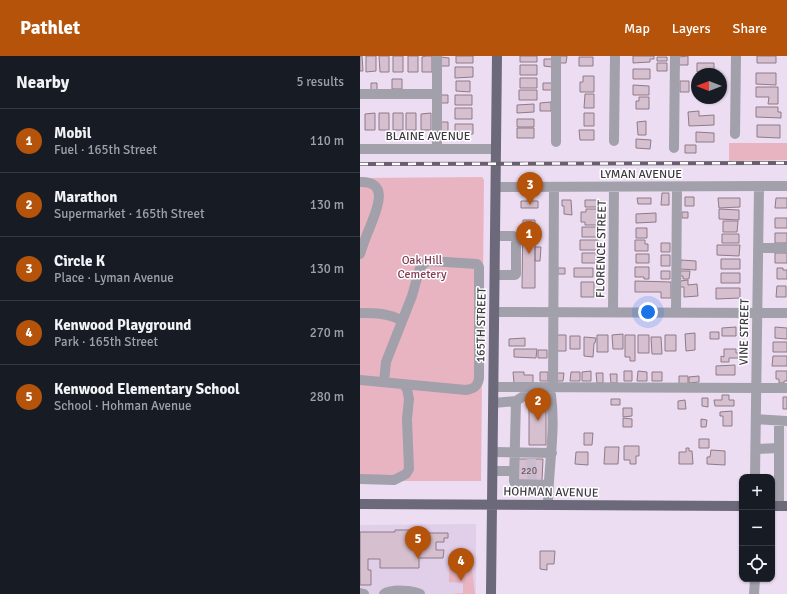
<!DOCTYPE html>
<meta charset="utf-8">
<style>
:root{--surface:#171b24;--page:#242831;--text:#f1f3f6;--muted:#9ea1a6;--line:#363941;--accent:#b45309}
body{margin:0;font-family:Signika,sans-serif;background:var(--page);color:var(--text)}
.controls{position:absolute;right:12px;bottom:12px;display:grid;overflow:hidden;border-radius:8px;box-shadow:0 1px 3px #0004}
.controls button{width:36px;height:36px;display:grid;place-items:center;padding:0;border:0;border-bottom:1px solid var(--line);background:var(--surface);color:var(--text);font:20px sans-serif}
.compass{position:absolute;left:331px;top:12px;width:36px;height:36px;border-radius:50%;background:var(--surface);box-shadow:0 1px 3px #0004;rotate:270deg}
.you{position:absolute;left:288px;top:256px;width:14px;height:14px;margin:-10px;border:3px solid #fff;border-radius:50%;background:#1a73e8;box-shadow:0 0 0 6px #1a73e833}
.badge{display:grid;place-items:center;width:26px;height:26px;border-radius:50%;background:var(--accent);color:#fff;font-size:13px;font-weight:700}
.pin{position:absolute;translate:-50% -33px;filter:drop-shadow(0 1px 2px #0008)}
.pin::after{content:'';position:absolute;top:21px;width:14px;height:12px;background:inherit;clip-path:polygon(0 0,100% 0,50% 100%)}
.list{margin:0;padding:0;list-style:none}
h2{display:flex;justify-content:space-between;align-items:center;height:52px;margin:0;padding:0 16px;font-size:17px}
h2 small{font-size:13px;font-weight:400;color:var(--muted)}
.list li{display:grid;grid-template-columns:26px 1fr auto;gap:12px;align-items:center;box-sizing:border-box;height:64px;padding:0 16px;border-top:1px solid var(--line)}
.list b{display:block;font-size:15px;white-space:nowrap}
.list p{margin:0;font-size:13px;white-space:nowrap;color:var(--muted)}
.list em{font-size:13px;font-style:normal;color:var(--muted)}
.icon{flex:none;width:22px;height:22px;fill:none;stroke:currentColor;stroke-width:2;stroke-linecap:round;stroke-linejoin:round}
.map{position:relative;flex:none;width:427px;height:538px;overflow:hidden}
header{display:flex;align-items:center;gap:24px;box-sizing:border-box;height:56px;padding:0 20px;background:var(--accent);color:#fff}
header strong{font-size:19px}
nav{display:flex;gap:22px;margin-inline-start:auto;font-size:14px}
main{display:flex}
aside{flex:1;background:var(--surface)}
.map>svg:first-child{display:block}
</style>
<header>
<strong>Pathlet</strong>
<nav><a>Map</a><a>Layers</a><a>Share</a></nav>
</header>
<main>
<aside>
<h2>Nearby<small>5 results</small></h2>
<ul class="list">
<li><span class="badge">1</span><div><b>Mobil</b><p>Fuel · 165th Street</p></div><em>110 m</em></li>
<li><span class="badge">2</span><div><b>Marathon</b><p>Supermarket · 165th Street</p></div><em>130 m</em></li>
<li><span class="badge">3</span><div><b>Circle K</b><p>Place · Lyman Avenue</p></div><em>130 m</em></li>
<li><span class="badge">4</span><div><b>Kenwood Playground</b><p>Park · 165th Street</p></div><em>270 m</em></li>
<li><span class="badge">5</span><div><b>Kenwood Elementary School</b><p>School · Hohman Avenue</p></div><em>280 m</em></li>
</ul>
</aside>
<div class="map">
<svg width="427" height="538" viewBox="0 0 427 538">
<rect width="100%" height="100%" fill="#ecddf3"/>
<path fill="#e1cee9" d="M116,468v70h-116v-69z"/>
<path fill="#e9b4c2" d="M369,87h58v17l-58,1z
M122,121l2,3 -3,301h-121v-303z
M89,512h23l3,26h-25l13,-1v-10l-14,-1z"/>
<path fill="#d6bfce" stroke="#8f7a88" d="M0,0h2l1,15h-3z
M6,0h10v15l-10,1z
M19,0h10v16h-9z
M33,0h10v16h-10z
M48,0h10v16h-10z
M66,0h6v16h-10v-15z
M96,0h17v7h-17z
M160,0h17v6h-17z
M198,0h9l-1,7h-8z
M273,0h21v3h-4v3l-17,1z
M328,0v9h-9v-8z
M397,0h19v7h-19z
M81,1l8,1v8h-8z
M219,1h14v9h-14z
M297,1h10v4h-10z
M184,3h8v8l-8,-1z
M297,7h10v8h-10z
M337,7h17v9h-17z
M160,9h17v10h-17z
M95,11h18v10l-18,1z
M273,13h17v10h-17z
M396,17h20v12l-20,-1z
M223,20h11v16h-14v-10h3z
M160,22h17v10h-17z
M32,23h10v10h-10z
M333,24h4v9h-4z
M96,25h14v11l-14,-1z
M320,25h9v11h-9z
M11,27h6v8h-6z
M183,27h9v7h-9z
M273,29l16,1v9h-16z
M396,31h22v17h-10l1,-7h-13z
M159,34h18v10h-18z
M225,38h9v14h-10z
M80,39h8v8h-9z
M95,39h17v10h-17z
M279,41h10v12h-13v-8h3z
M191,46v9h-11v-8z
M174,48v8l-17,1v-8z
M396,51h22v5h3v6l-25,-1z
M95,52h17v11h-17z
M339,55v5l15,-1v10l-25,1 -1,-14z
M15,57v17h-10v-16z
M19,57h10v17h-10z
M33,57h10v17h-10z
M46,57h10v17h-10z
M71,57v17h-10v-16z
M224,57h10v13h-10z
M157,63h17v8h-17z
M286,65v14h-8l-1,-13z
M79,66h9v9h-9z
M95,68h18v10h-18z
M397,69h23v13l-23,-1z
M157,72h17v10h-17z
M219,74h15v10h-14z
M336,76l18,1v9h-18z
M276,83l15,1 -1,9 -14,-1z
M325,89h11v8h-11z
M302,137h7v12h-8z
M325,141h9v9h-9z
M277,142h14v6h-13z
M358,142h22v9l-21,1z
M416,142h11v10h-12z
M202,144h9l1,15 -8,-1v-8h-2z
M225,144h12v7h-12z
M161,145h17v7h-17z
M226,153h12l-1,16h-12v-3h-4v-10h5z
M359,153l20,1v10l-20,-1z
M322,156h6v6h-6z
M296,157v9l-20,1v-9z
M415,162h12v10h-12z
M163,164h12v68h-13z
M363,165h15l-1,11h-14z
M222,171h16v10h-16z
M276,172h11v10h-11z
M415,177h12v10h-12z
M362,178h17v9h-17z
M220,184h18l-1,10h-17z
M275,184h10v4h3v7h-13z
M301,187h9v9h-9z
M357,189h23l-1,11 -22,-1z
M175,191h6l-1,14h-5z
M222,197h15v10h-15z
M415,197h12v10h-12z
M276,198h13v9h-13z
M301,199h9v11h-9z
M361,203h19v10h-19z
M321,204l15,1v9l-16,-1z
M275,211h14v12h-5v-2h-9z
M198,212h7v6h-7z
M214,212h19v9h-19z
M417,212h6v2h4v9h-10z
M301,215h9v8h-9z
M320,215h10l-1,8h-6v-3h-3z
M361,217h19v10h-19z
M328,224v5l9,-1 1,12 -14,1v-10h-4v-6z
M275,225l36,1v16h-10v-6h-26z
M221,226h13v15h-13z
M417,230h9v11h-10z
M356,232h24v10l-24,1z
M376,271v9h-14v-8z
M415,271l12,1v11l-12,-1z
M350,276h9v7h-9z
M335,277v17l-9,1 -1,-17z
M263,278v15h-10l-1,-14z
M196,279h10v16h-10z
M237,279h11v17h-11z
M265,279h10v26h-5v-4h-5z
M278,279h11v18h-11z
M305,279h11v16h-11z
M210,280h10v13h-10z
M224,281l12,1 -1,5h-1l-1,14 -9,-1z
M291,281h10l1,17h-10z
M165,282v8h-16v-7z
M413,286h14v10h-14z
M154,293h23l-1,9 -22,-1z
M364,293h12v4h3l-1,5h-9v4h-8v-6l3,1z
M178,294h9v8h-9z
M413,300h14v10h-15z
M375,309v10h-19v-9z
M231,315v10h-9v-9z
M264,315h8v10h-8z
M278,315l9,1v9h-10z
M416,315h11v10h-3v2h-5v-4h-3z
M153,316h11v3h9v8h-19z
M180,316h8v9h-8z
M211,316h9v9h-10z
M292,316h10v9h-10z
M196,317h8l-1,8h-8z
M236,317h7v10h-6z
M250,318h7v9h-6z
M319,320h9v8h-9z
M339,320v6l-10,1v-6z
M362,339h7v5h5v6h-19l-1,-6h8z
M169,340h17v49h-17z
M423,341h4v12h-4z
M342,342h6v9l-6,-1z
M251,343h9v6h-9z
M325,344l1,9h-8v-8z
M263,352h9v8l-9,1z
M372,355v15h-9v-10h-3v-4z
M263,362l9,1v8h-9z
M341,363l6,1 -1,7h-5z
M224,377h9l-1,12h-8z
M339,383h10v9h-10z
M264,390h15v10h-3v8h-6v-4h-6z
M245,391h14l-1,17h-14z
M326,392h3v3h3l1,13h-14v-12h7z
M351,394l14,1v14l-18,-1v-7h3z
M216,396h12v13l-13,-1z
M157,403h26l-1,22h-26z
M35,474h24v3h29v5h-4v4h-8v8h8l-1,8h-24v10h-39v-9h-12v11h3v15h-11v-53h35z
M180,495h15l-1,13h-7v6l-7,-1z"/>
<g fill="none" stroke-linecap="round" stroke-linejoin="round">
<path stroke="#c9bccf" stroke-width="10" stroke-dasharray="10 5" stroke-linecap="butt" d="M171,403l1,22"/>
<path stroke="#a2a0ab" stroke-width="10" d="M0,38h77
M375,78l1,-78
M254,85l1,-85
M196,86v-86
M314,92l1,-92
M0,93h136
M77,93v-93
M0,126c31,-1 16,29 10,45 -4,9 -7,18 -10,27
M136,131l291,-1
M398,192h29
M135,219h20l1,-1v-35l-3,-3h-18
M135,256l292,1
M253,256l1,-125
M316,256l1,-125
M0,257c15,0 29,0 42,8
M0,324l106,10c8,-1 12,-4 13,-12v-111l-2,-3 -47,-3 -4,1 -5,4 -2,5 -7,25 -26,66 -2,20
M134,331l293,1
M193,332l1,-201
M156,345l11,-7 18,-1 6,2c5,37 -3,74 -3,110
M134,347l22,-2 -2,80 1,3 33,1
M396,363l31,2
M419,365v27
M396,393l23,-1v58
M133,396l59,1
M133,415h21
M395,421l4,-290
M0,423l34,1 12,-6 3,-5 -2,-50 2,-20 -2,-10 -4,-5
M0,537l4,1
M24,538c6,-5 30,-4 36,0
M394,538l1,-15"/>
<path stroke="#6c697a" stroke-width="10" d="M0,448l382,2
M412,450h15
M131,538l6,-538"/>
<defs>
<path id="rail" d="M0,108l427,-1"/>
</defs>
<use href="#rail" stroke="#68606c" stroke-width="4"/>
<use href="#rail" stroke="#fff" stroke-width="2.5" stroke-dasharray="8" stroke-linecap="butt"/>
</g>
<g text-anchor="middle" stroke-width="3" stroke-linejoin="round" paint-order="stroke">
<g font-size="10" fill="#635a64">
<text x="169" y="418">220</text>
</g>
<g font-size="12" fill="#3d3840" stroke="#fff">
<text x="68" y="84">BLAINE AVENUE</text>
<text x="281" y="122">LYMAN AVENUE</text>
<text transform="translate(241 193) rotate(-89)" y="4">FLORENCE STREET</text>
<text transform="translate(121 269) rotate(-89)" y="4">165TH STREET</text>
<text transform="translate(384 276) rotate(-89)" y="4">VINE STREET</text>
<text transform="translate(191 436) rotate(1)" y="4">HOHMAN AVENUE</text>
</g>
<g font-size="12" fill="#823c54" stroke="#fff">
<text x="62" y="208">Oak Hill<tspan x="62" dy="14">Cemetery</tspan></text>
</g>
</g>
</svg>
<div class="controls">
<button>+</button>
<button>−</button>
<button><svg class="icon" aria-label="locate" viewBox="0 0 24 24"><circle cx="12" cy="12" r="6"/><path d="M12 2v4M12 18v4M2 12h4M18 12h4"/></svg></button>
</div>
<svg class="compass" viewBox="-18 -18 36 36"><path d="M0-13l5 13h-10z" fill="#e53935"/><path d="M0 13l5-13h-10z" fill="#9ea1a6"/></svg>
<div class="you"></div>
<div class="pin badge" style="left:169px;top:198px">1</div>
<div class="pin badge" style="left:178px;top:365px">2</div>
<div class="pin badge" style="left:170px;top:149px">3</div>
<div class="pin badge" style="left:101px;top:525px">4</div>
<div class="pin badge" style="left:58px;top:503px">5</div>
</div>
</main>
